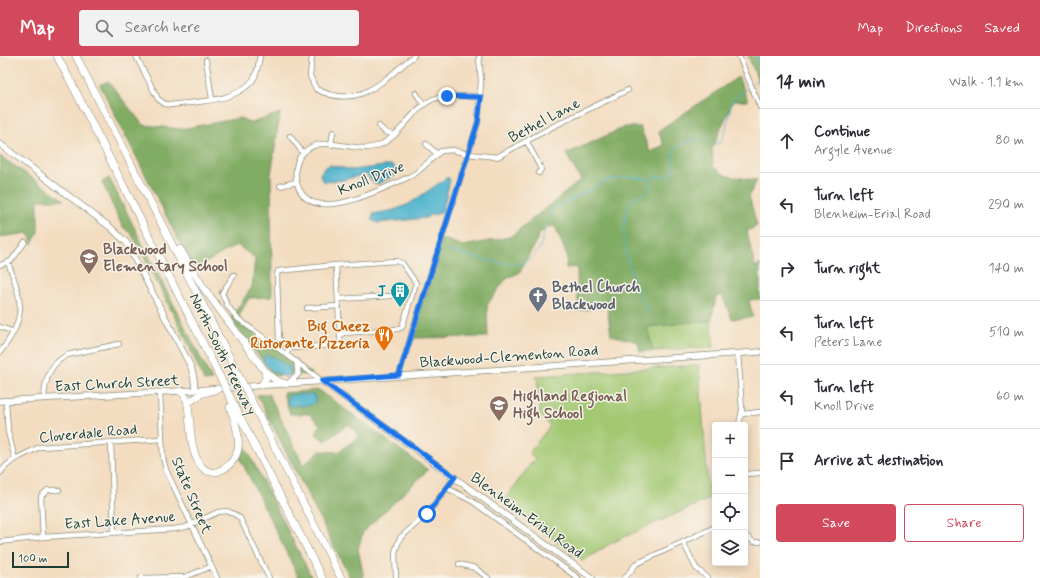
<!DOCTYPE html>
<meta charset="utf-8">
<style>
:root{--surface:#fff;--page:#f2f2f3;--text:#2b2b33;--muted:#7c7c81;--line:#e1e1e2;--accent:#d1495b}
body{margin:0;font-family:Mynerve,sans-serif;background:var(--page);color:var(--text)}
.controls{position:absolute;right:12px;bottom:12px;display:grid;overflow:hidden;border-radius:4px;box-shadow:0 2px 10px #0003}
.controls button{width:36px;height:36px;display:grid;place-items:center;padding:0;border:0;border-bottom:1px solid var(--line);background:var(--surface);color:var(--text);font:20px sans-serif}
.scale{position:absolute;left:12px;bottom:10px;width:57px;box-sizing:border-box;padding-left:4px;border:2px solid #1f3d34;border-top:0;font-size:11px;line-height:14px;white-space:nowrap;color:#1f3d34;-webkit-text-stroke:3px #f7f3e8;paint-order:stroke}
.stop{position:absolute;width:12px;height:12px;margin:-9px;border:3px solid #1a73e8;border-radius:50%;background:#fff}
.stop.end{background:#1a73e8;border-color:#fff;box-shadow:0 1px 4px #0008}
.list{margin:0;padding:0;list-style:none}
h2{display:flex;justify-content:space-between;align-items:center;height:52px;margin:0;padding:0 16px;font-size:17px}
h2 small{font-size:13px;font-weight:400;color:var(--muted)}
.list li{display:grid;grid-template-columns:26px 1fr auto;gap:12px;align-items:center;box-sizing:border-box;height:64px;padding:0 16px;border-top:1px solid var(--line)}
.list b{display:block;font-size:15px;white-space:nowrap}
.list p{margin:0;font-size:13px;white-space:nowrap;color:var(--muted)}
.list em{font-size:13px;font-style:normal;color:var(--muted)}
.actions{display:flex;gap:8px;padding:12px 16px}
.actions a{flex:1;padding:9px 0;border:1px solid var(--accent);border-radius:4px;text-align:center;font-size:14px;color:var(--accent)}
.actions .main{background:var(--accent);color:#fff}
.icon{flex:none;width:22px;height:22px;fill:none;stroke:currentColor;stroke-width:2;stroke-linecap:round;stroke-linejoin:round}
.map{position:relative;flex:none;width:760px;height:522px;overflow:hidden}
header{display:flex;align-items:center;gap:24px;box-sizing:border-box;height:56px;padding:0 20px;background:var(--accent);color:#fff}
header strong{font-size:19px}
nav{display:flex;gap:22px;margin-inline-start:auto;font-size:14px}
.search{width:280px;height:36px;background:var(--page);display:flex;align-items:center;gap:10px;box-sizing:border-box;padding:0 14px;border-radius:4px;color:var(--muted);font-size:15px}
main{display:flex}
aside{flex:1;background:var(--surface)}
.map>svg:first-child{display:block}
</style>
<header>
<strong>Map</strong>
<div class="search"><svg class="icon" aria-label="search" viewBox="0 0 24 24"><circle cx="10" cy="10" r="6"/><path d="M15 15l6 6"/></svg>Search here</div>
<nav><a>Map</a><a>Directions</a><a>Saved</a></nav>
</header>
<main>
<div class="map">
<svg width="760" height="522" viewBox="0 0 760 522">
<rect width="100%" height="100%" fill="#f7f3e8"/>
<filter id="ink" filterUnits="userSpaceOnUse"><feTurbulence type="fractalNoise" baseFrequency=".025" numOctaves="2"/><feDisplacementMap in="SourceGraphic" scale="8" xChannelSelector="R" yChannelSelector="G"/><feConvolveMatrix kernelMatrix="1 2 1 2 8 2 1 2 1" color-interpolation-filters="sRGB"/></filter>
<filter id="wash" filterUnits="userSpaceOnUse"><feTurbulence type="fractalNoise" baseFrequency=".012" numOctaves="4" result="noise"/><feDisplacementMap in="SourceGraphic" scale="16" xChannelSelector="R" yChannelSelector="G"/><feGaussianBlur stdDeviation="0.9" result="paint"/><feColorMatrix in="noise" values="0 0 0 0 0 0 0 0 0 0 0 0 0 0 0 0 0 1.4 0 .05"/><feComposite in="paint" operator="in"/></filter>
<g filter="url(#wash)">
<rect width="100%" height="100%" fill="#f3dcbf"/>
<path fill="#a2c872" stroke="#608253" d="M699,265h12l3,26 -61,4 -6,-24z
M699,309l10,134 -98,44 -28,18 -80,-59 32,-44 -6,-5 21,-27 -10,-11 -3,-39z"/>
<path fill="#81ac64" stroke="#50744c" d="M748,0h12v29z
M738,21l10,24h-15l-21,48 1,18 14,9 30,4 -8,16 8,30 -10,5 8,36 5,-3v35l-11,1 4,17 -21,2 -10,-24 -6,2 -5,24h-12l-52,6 6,24 -13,1 -2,-10 -27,-7 -4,-29 -29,5 -1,-44 -11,1 1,-12 -12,-30 -7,1 -8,6 -20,39 -15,8 -18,25 1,32 -78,1 31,-100 22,8 47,-9 71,-57 -15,-26 59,-27h15l10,25 14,-7 -6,-14z
M108,25l35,44 38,4 59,-11 12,5 28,-10 -9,62 1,122 -23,1 -13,23 76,53 -41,2 -2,-7 -39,-50 22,-32 3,-29 -18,-13 -43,24v2l-94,-186z
M0,100l64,44h-26v33l-6,11 -3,-11 -29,4z
M109,122l103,202 -8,1 -19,-44 -43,-84 -10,-18 -10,-9 -20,-44z
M319,334l109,80 -65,62 -5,17 6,29h-14l-93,-183 12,-1 34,71 17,-14 19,1 20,-16 -10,-12 -24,17 -9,-7 4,-9 -10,-11h-20l-7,-21z
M240,380l72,142h-13l-59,-120z"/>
<path fill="#4fb4ce" stroke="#377881" d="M330,109l22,5 39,-5 6,4 2,4 -22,11 -3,-1 -8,-9 -22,6 -20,2 -3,-4 -1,-4 4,-6z
M448,121l2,3 -8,33 -12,2 -4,3 -48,5 -6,-3 1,-6 21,-4 15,-6z
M266,299l8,2 16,11 1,5 -5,4c-9,-4 -22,-8 -23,-19z
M310,338l5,2v6l-3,3 -21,1 -3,-2 -1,-6 3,-3z"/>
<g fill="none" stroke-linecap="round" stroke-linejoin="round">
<path stroke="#4fb4ce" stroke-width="1" d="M753,27l7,-6 -1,-12 -3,-9
M446,194l53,13 23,1 9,-6 9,-10 7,-27 5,-11 56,-30 20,-3 22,2 8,-3 11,1c6,-5 4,-18 4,-25 6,-10 24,-14 35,-11 5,1 7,3 12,2l6,-14 6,-28 18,-16
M649,257c-16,-33 -37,-78 -17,-114l18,-9 2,-10"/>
</g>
</g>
<g filter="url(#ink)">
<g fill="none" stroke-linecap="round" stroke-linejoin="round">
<defs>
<path id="minor" d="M136,0l22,43 7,5 6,1c26,-4 64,-2 82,-25 5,-7 5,-16 7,-24
M312,0l-2,20 6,13c43,22 66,-8 98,-33
M739,0l21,51
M206,4l6,39
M416,37l8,12
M481,41c-13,0 -27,-3 -40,0 -27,4 -38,40 -64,49 -22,8 -53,-13 -73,6 -8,7 -10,21 -7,31 12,46 86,5 112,-6l7,-4 25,-22 12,-1 15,4 29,3 55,-30 76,-37
M379,70l6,6 10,3
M290,80l13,17
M527,86l14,27 -2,4
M426,88l10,9
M331,89l2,-13
M280,130l16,-4
M0,209l11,-4 14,-19
M234,219l-12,18 5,12 10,13 85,63
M338,243l53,-3
M307,252l32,-2
M0,271l14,5
M291,292l-12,-9 -2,-64 1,-4 58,-6
M0,296c27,-33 23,-51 8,-89
M738,297l4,57 -3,15
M285,298l6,-6 49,-3v-9l3,-3 55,-4 4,-2 14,-44 -14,-20 -6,-2 -60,4 4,71
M399,319l79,-253 3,-41 -2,-25
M160,337l3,65 3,12 51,108
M44,343c1,-20 5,-34 23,-44l52,-11
M6,345l2,31 7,27
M742,358l18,-2
M111,386l3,91
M0,417l6,-7 9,-7 25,-12 122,-8
M745,418l15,-1
M447,432l25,13 106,77
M745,479l9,7h6
M43,481l-2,-41 7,-6h11
M0,486l43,-5 132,-8 11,-2 32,-15 9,-1 7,3 6,4 29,60
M683,486l13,26 12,10
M459,508l16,4 13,10
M141,522l44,-1 25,-10
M396,522l-1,-26 5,-14 27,-24 28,-37
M625,522l11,-14 79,-37"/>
<path id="major" d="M0,88l110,83 16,15 65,125 3,12 1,11
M322,325l270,197
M289,327l9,-9 -1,-12
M0,345l180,-10 580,-39"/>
<path id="highway" d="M57,0l17,32 147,291
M76,0l162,318
M180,193l23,38 62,84 1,7 -4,7
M265,315l12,10 9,3
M180,335l3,2 4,7c4,18 2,48 12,63 12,20 36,3 39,-14 2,-14 -3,-29 -8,-42
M248,338l93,184
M229,339l93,183
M191,345l10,-7 17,-5"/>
</defs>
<use href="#minor" stroke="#898c7a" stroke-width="6"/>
<use href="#major" stroke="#898c7a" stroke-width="7"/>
<use href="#highway" stroke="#898c7a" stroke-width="8"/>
<use href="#minor" stroke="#fff" stroke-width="4.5"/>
<use href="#major" stroke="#fff" stroke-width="5.5"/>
<use href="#highway" stroke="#fff" stroke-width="7"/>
<defs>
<path id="highway-bridge" d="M238,318l10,20
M221,323l8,16"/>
</defs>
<use href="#highway-bridge" stroke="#898c7a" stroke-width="8" stroke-linecap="butt"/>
<use href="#highway-bridge" stroke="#fff" stroke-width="7"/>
</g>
</g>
<g fill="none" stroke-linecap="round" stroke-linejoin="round" filter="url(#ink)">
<path stroke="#1a73e8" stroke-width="5" d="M427,458l28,-37 -133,-96 77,-6 79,-253 3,-25 -34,-1"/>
</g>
<defs>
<symbol id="school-pin" viewBox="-11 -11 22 30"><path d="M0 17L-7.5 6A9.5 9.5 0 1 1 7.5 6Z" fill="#8d6e63" stroke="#f7f3e8"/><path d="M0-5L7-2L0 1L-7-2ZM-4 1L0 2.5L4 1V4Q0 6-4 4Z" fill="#fff"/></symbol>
<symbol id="building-pin" viewBox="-11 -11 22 30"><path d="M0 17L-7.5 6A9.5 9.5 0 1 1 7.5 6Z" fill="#0f9aa8" stroke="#f7f3e8"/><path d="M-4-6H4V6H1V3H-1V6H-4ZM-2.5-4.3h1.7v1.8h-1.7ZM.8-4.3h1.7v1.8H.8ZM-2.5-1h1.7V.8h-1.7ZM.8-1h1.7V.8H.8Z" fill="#fff"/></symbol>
<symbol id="church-pin" viewBox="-11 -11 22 30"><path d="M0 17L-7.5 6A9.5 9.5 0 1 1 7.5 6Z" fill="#6b7280" stroke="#f7f3e8"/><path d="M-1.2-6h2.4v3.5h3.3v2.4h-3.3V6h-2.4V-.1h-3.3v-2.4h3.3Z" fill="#fff"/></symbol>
<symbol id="restaurant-pin" viewBox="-11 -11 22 30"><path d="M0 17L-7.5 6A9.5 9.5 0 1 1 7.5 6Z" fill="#e8710a" stroke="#f7f3e8"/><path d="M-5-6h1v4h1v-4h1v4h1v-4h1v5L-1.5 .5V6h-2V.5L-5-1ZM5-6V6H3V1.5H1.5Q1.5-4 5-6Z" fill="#fff"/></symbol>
</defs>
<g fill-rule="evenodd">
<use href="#school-pin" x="78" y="191" width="22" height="30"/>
<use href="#building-pin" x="389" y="224" width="22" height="30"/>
<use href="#church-pin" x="527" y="229" width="22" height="30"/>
<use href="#restaurant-pin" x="373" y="268" width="22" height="30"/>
<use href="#school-pin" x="488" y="338" width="22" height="30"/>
</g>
<g text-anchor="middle" stroke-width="3" stroke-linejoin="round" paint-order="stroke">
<g font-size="15" fill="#1f3d34" stroke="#f7f3e8">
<text transform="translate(544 64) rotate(-28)" y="5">Bethel Lane</text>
<text transform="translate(371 122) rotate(-21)" y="5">Knoll Drive</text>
<text transform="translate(223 298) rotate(64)" y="5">North-South Freeway</text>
<text transform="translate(509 300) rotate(-4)" y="5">Blackwood-Clementon Road</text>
<text transform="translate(117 327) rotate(-3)" y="5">East Church Street</text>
<text transform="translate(88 377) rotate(-5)" y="5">Cloverdale Road</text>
<text transform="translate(192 439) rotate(67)" y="5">State Street</text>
<text transform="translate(527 459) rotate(36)" y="5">Blenheim-Erial Road</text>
<text transform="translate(120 464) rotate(-4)" y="5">East Lake Avenue</text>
</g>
<g font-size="15" font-weight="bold" fill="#785e54" stroke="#f7f3e8" text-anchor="start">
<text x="103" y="198">Blackwood<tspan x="103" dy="17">Elementary School</tspan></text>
<text x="513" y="345">Highland Regional<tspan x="513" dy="17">High School</tspan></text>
</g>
<g font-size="15" font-weight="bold" fill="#5b616d" stroke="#f7f3e8" text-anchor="start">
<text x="552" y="236">Bethel Church<tspan x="552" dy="17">Blackwood</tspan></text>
</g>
<g font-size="15" font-weight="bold" fill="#0d838f" stroke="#f7f3e8" text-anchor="end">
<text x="386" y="240">J</text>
</g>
<g font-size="15" font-weight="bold" fill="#c56008" stroke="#f7f3e8" text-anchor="end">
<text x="370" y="275">Big Cheez<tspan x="370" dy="17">Ristorante Pizzeria</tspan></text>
</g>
</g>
</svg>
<div class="controls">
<button>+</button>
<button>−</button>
<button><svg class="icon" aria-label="locate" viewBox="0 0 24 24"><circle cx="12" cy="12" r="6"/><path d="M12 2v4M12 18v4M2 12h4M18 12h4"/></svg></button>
<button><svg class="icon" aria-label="layers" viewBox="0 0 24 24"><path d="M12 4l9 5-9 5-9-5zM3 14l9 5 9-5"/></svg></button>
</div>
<div class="scale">100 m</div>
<div class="stop" style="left:427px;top:458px"></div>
<div class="stop end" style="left:447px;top:40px"></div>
</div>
<aside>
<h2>14 min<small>Walk · 1.1 km</small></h2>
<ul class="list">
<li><svg class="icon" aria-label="ahead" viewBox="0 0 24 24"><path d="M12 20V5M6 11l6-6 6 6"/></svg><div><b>Continue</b><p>Argyle Avenue</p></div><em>80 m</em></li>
<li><svg class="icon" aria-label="left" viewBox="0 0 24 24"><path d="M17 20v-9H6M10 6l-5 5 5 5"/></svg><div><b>Turn left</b><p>Blenheim-Erial Road</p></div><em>290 m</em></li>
<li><svg class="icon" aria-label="right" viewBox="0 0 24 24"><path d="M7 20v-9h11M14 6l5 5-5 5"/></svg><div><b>Turn right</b></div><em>140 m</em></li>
<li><svg class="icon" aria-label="left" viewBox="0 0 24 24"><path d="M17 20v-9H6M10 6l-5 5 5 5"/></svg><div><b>Turn left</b><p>Peters Lane</p></div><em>510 m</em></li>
<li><svg class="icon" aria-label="left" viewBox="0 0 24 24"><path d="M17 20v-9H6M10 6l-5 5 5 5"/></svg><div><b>Turn left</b><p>Knoll Drive</p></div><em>60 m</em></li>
<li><svg class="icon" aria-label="arrive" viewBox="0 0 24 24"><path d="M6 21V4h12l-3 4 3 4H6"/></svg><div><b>Arrive at destination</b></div></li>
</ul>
<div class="actions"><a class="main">Save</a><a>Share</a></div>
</aside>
</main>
